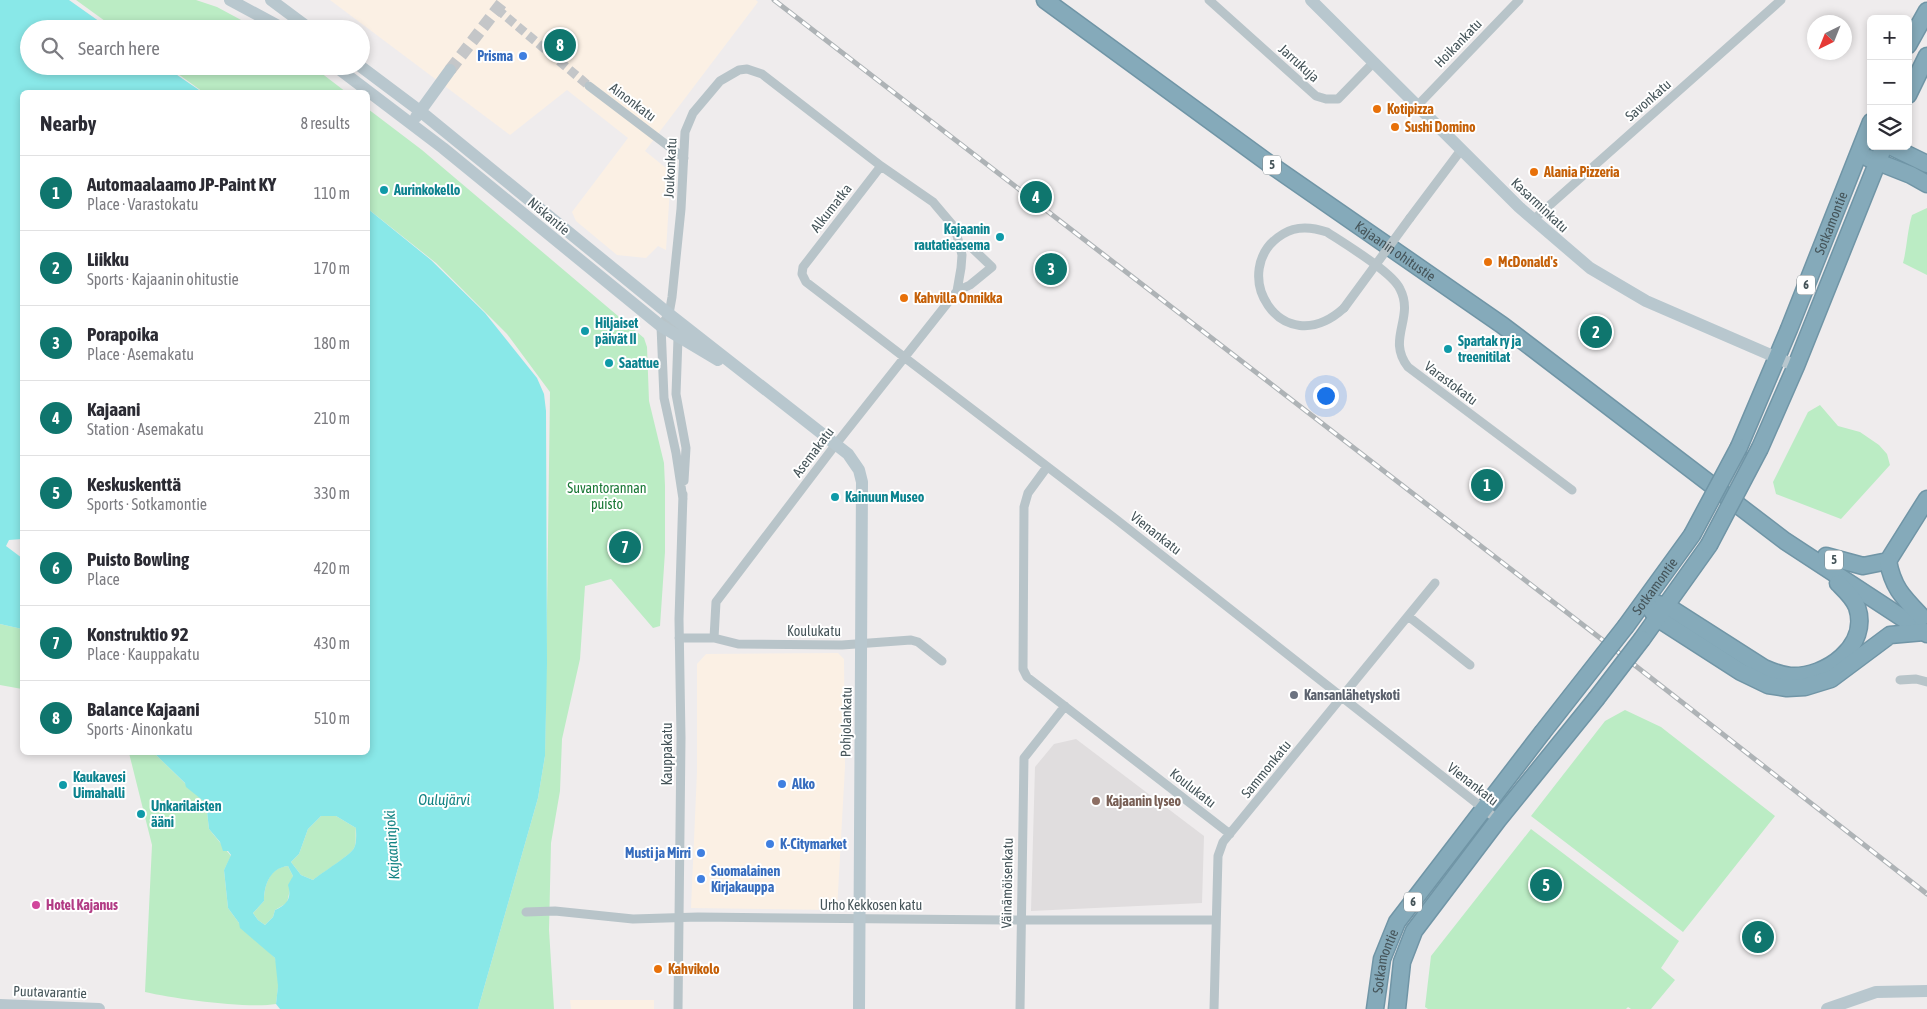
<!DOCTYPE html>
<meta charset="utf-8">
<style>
:root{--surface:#fff;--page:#f7f7f7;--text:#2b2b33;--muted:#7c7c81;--line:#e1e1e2;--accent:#0f766e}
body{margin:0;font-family:"Asap Condensed",sans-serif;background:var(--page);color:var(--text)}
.controls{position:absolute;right:15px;top:15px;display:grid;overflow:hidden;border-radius:8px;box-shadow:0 2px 8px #0003}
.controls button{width:45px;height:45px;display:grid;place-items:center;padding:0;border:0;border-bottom:1px solid var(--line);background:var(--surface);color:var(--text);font:25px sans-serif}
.compass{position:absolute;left:1807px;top:15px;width:45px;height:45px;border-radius:50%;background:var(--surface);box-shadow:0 2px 8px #0003;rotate:223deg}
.you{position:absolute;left:1325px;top:395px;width:18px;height:18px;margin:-12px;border:4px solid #fff;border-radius:50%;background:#1a73e8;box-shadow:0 0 0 8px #1a73e833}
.badge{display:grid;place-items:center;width:32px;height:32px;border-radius:50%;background:var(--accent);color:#fff;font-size:16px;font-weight:700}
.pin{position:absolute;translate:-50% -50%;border:2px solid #fff;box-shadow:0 1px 5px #0006}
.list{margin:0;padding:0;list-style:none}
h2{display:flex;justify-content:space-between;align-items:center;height:65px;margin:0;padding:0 20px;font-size:21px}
h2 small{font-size:16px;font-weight:400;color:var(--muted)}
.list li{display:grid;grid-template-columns:32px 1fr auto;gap:15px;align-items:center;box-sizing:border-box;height:75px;padding:0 20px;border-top:1px solid var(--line)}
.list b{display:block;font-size:19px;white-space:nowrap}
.list p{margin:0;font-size:16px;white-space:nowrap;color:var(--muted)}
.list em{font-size:16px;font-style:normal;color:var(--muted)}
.icon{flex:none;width:28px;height:28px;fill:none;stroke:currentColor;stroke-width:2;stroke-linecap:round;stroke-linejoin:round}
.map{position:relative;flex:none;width:1927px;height:1009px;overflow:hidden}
.search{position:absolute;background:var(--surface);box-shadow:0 2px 8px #0003;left:20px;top:20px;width:350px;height:55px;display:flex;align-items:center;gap:12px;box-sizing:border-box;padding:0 18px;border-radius:28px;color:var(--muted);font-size:19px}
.panel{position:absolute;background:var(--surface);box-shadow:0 2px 8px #0003;left:20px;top:90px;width:350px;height:665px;border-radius:8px}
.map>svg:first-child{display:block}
</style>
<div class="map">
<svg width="1927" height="1009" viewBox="0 0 1927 1009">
<rect width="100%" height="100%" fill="#efeced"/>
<path fill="#fbf0e4" d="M330,0h426l2,2 -113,149 26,21 -5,78 -8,-4 -12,12 -29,-3 -41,-34 -4,-9 56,-74 -61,-48 -57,45z
M838,653l6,6 1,108 -8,143 -146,-2 6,-136v-108l9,-10z
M570,1000h84v9h-83z"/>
<path fill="#e0ddde" d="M1076,739l128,97 -2,67 -171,8 4,-144 19,-23z"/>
<path fill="#bbecc4" d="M76,0h120l21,7 41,22h-142z
M167,66h145l34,26h-143z
M368,109l54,41 222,188 3,9 2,54 15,62 1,23v66l-5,74 -7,2 -42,-49 -26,7 -5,73 -18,80 -2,52 -9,52 -2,87 5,79h-76l60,-211 7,-42 5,-364 -43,-58 -71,-71 -68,-54z
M1927,208v67l-24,-12c4,-15 4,-31 9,-48z
M1820,405l18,21 22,6 19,13 8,9 3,11 -49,54 -65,-25 -3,-12 35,-70z
M0,624l22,5v60l-22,-4z
M1625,710l36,17 114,89 -92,116 -152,-116 74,-95z
M129,753h25c18,17 34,34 52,50l3,26 22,27 -7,14 4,38 11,15 36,35 3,11v18l-2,17c-26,5 -101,-5 -131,-12l7,-147z
M321,816h15l20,12c-1,6 1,15 -2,20 -3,7 -32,25 -41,32l-12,-5 -10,-13 8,-8 9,-25z
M1531,829l148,112 -18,27 14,12 -24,29h-20l-3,-2 -2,2h-198l-3,-2 6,-51z
M288,866l5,10 -6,27 -12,7 -2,7 -8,8 -7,-5 -5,-7 11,-12c0,-16 6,-34 24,-35z"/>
<path fill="#89e8e8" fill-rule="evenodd" d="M0,0h69l41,29h-81v37h135l38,26h-180v447l-13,1 -3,6 16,12v71l-22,-5z
M368,209l63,51 54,53 52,65 7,16 2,17 1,252 -2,93 -7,42 -60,211h-198l-4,-5 2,-18 -3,-28 -35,-30 -1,-5 -11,-15 -4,-38 7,-15 -3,-4h-5l-3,-9 -11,-13 -3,-26 -20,-16 -1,-4 -31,-30 214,-1zM321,816h15l20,12c0,5 1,15 -2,20 -3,7 -33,25 -41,32l-12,-5 -10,-13 8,-8 9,-25zM288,866l5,10 -5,9c4,13 -1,20 -13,25l-2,7 -8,8 -7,-5 -5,-7 11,-12c0,-16 6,-33 24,-35z"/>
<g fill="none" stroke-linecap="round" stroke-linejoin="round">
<path stroke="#c4c6c8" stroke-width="9" stroke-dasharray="9 4.5" stroke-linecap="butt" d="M497,9l92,77"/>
<path stroke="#c4c6c8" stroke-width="12" stroke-dasharray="12 6" stroke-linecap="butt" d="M450,70l54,-70"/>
<defs>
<g id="highway">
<path id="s1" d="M1045,0l226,165 231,160 283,216 142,93"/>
<path d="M1908,45l19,-34"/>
<path d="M1908,95l19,-39"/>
<path d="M1890,146l37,18"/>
<path d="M1868,158l43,17 16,9"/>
<path id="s2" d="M1739,447l50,-118 82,-207"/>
<path d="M1760,448l36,-82 88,-220"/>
<path d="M1826,556l37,10 25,-5 39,-62"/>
<path d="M1888,561c5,27 15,36 34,56"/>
<path d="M1645,601l22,5 97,62c9,4 17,7 26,8 36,2 80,-30 67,-69 -4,-10 -12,-17 -19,-24"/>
<path d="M1645,601l12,17 84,54 27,13 19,3 18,-1 26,-8 59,-44 34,-3"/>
<path id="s3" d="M1626,626l66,-91"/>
<path d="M1642,639l67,-94"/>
<path id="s4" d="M1375,1009l7,-50 15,-37 145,-189"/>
<path d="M1397,1009l5,-47 12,-31 84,-111 98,-121"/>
</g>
</defs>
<use href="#highway" stroke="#7095a6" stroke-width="19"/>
<path stroke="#b8c4c9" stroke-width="9" d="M1209,0l107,96 10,3h12l36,-37
M589,86l95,72
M1418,105l101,-105
M881,166l-78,101 -1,7 4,8 311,238 381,300
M1410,218l51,-68
M1533,220l248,-220
M957,291l13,-6 22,-18 -21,-20 -11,-3
M1344,308c-63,57 -119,-39 -61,-74 14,-9 29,-7 44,-2 18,12 65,40 73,57 15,29 -14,50 8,78l164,123
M669,314l9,24 -2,56 10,54 -2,33
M1047,467l-19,26 -4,14 -1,162 4,8 203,157
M683,499l-7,-46 -12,-55 -3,-72 8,-12 3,-17 9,-88 4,-77 8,-19 27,-32 19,-11 8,-1 15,5 119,92 52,36 22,26 7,27 -1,13 -4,23 -121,153 -120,158 -2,36
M1408,616l62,49
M679,638h35l24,6 104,1 69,-5 7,2 24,19
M1900,680l16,-1 11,3
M526,912l29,-1 78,8 65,-2 307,3h211
M678,1009l3,-271 -2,-119 4,-125
M1020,1009l4,-251 41,-52
M1214,1009l4,-153 5,-14 212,-259"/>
<path stroke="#b8c7ce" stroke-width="12" d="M230,0l54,29
M271,0l39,29
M1311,0l208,207 71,61 56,33 150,65
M335,66l108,82 218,178 57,34
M360,66l60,45 249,203 179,140 11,16 3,12 -3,527
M416,117l34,-47
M0,1005l99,4
M1827,1009l49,-17 51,-1"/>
<use href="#highway" stroke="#85aaba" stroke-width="16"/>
<defs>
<path id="rail" d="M774,0l826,638 327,256"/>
</defs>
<use href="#rail" stroke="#aeb3b6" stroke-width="5"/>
<use href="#rail" stroke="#fff" stroke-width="3" stroke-dasharray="9" stroke-linecap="butt"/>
<defs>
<path id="highway-bridge" d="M1692,535l47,-88
M1709,545l51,-97
M1596,699l46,-60
M1542,733l84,-107"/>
</defs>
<use href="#highway-bridge" stroke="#7095a6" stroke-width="19" stroke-linecap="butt"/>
<path stroke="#b8c4c9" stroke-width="9" d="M1344,308l66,-90"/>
<use href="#highway-bridge" stroke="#85aaba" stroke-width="16"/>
</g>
<g fill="#3f7fe0" stroke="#fff" stroke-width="2">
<circle cx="523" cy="56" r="5"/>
<circle cx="782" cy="784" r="5"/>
<circle cx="770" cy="844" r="5"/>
<circle cx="701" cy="853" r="5"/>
<circle cx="701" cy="879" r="5"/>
</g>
<g fill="#e8710a" stroke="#fff" stroke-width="2">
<circle cx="1377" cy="109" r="5"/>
<circle cx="1395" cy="127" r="5"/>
<circle cx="1534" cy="172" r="5"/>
<circle cx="1488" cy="262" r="5"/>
<circle cx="904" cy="298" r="5"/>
<circle cx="658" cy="969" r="5"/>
</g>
<g fill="#0f9aa8" stroke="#fff" stroke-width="2">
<circle cx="384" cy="190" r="5"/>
<circle cx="1000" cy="237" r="5"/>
<circle cx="585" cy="331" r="5"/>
<circle cx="1448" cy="349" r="5"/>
<circle cx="609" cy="363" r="5"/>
<circle cx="835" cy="497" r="5"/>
<circle cx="63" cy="785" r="5"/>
<circle cx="141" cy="814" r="5"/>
</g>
<circle fill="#6b7280" stroke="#fff" stroke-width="2" cx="1294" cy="695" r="5"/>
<circle fill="#8d6e63" stroke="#fff" stroke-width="2" cx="1096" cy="801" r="5"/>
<circle fill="#d1479c" stroke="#fff" stroke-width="2" cx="36" cy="905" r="5"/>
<g text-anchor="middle" stroke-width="4" stroke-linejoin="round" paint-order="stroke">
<g fill="#fff" stroke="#7d878b" stroke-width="1">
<rect x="1263" y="155.5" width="18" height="19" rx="4"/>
<rect x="1797" y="275.5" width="18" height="19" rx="4"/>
<rect x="1825" y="550.5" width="18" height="19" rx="4"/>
<rect x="1404" y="892.5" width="18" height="19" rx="4"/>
</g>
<g font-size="12" font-weight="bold" fill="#455459">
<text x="1272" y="169">5</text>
<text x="1806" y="289">6</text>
<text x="1834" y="564">5</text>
<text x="1413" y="906">6</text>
</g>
<g font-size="14" fill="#455459" stroke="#fff">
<text transform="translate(1458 43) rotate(-46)" y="5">Hoikankatu</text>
<text transform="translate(1299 63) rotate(42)" y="5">Jarrukuja</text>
<text transform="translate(1648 100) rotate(-41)" y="5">Savonkatu</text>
<text transform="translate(633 102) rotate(37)" y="5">Ainonkatu</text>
<text transform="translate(670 168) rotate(-87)" y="5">Joukonkatu</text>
<text transform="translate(1540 205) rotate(43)" y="5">Kasarminkatu</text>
<text transform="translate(831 208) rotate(-52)" y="5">Alkumatka</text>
<text transform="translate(549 216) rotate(40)" y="5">Niskantie</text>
<text dy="5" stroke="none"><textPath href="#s2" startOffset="242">Sotkamontie</textPath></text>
<text dy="5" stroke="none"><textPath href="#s1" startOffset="431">Kajaanin ohitustie</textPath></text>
<text transform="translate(1451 383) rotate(37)" y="5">Varastokatu</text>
<text transform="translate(813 452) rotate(-53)" y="5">Asemakatu</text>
<text transform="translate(1156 533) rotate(38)" y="5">Vienankatu</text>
<text dy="5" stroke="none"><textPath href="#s3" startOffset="49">Sotkamontie</textPath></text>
<text x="814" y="636">Koulukatu</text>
<text transform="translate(846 722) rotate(-89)" y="5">Pohjolankatu</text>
<text transform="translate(667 754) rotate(-90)" y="5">Kauppakatu</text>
<text transform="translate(1266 769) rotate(-51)" y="5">Sammonkatu</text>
<text transform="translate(1473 784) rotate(38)" y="5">Vienankatu</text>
<text transform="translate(1193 788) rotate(38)" y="5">Koulukatu</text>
<text transform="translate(1007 883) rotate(-89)" y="5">Väinämöisenkatu</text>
<text x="871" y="910">Urho Kekkosen katu</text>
<text dy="5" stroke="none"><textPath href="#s4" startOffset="49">Sotkamontie</textPath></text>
<text transform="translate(50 992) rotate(2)" y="5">Puutavarantie</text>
</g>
<g font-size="14" font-weight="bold" fill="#366cbe" stroke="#fff" text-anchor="start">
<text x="513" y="61" text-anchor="end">Prisma</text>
<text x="792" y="789">Alko</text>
<text x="780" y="849">K-Citymarket</text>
<text x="691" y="858" text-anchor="end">Musti ja Mirri</text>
<text x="711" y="876">Suomalainen<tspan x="711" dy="16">Kirjakauppa</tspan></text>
</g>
<g font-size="14" font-weight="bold" fill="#c56008" stroke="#fff" text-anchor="start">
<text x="1387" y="114">Kotipizza</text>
<text x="1405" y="132">Sushi Domino</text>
<text x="1544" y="177">Alania Pizzeria</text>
<text x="1498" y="267">McDonald's</text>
<text x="914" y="303">Kahvilla Onnikka</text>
<text x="668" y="974">Kahvikolo</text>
</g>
<g font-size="14" font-weight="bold" fill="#0d838f" stroke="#fff" text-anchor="start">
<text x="394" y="195">Aurinkokello</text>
<text x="990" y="234" text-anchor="end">Kajaanin<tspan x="990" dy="16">rautatieasema</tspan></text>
<text x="595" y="328">Hiljaiset<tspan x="595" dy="16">päivät II</tspan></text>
<text x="1458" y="346">Spartak ry ja<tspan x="1458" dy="16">treenitilat</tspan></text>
<text x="619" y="368">Saattue</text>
<text x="845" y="502">Kainuun Museo</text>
<text x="73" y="782">Kaukavesi<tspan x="73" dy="16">Uimahalli</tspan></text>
<text x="151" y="811">Unkarilaisten<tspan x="151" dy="16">ääni</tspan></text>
</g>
<g font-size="14" fill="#197735" stroke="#fff">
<text x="607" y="493">Suvantorannan<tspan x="607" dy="16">puisto</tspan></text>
</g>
<g font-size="14" font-weight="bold" fill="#5b616d" stroke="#fff" text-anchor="start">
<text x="1304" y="700">Kansanlähetyskoti</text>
</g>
<g font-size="14" font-weight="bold" fill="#785e54" stroke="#fff" text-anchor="start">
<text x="1106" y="806">Kajaanin lyseo</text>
</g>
<g font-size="14" font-weight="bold" fill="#b23c85" stroke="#fff" text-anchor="start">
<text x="46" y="910">Hotel Kajanus</text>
</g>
<g font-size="15" font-style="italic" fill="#118383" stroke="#fff">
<text x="444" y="805">Oulujärvi</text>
<text transform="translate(392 845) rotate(-94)" y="5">Kajaaninjoki</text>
</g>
</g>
</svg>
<div class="controls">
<button>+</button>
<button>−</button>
<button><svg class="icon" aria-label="layers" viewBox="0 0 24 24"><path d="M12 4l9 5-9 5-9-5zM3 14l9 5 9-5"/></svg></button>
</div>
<svg class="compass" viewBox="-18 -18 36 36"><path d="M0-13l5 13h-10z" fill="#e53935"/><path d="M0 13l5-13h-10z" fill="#7c7c81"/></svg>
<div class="you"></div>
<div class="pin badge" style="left:1487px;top:485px">1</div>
<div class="pin badge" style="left:1596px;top:332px">2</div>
<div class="pin badge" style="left:1051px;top:269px">3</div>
<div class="pin badge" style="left:1036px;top:197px">4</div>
<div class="pin badge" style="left:1546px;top:885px">5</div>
<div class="pin badge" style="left:1758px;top:937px">6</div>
<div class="pin badge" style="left:625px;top:547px">7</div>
<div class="pin badge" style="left:560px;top:45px">8</div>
<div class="search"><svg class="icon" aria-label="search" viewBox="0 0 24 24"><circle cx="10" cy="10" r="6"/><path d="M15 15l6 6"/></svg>Search here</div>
<section class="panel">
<h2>Nearby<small>8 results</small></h2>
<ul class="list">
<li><span class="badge">1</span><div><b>Automaalaamo JP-Paint KY</b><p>Place · Varastokatu</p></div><em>110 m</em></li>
<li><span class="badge">2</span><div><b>Liikku</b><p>Sports · Kajaanin ohitustie</p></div><em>170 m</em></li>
<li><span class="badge">3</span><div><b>Porapoika</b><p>Place · Asemakatu</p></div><em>180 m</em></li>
<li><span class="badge">4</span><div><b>Kajaani</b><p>Station · Asemakatu</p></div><em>210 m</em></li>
<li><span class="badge">5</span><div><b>Keskuskenttä</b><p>Sports · Sotkamontie</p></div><em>330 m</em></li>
<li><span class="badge">6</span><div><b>Puisto Bowling</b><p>Place</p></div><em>420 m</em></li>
<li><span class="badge">7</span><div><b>Konstruktio 92</b><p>Place · Kauppakatu</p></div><em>430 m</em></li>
<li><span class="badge">8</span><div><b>Balance Kajaani</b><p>Sports · Ainonkatu</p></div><em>510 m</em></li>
</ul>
</section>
</div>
